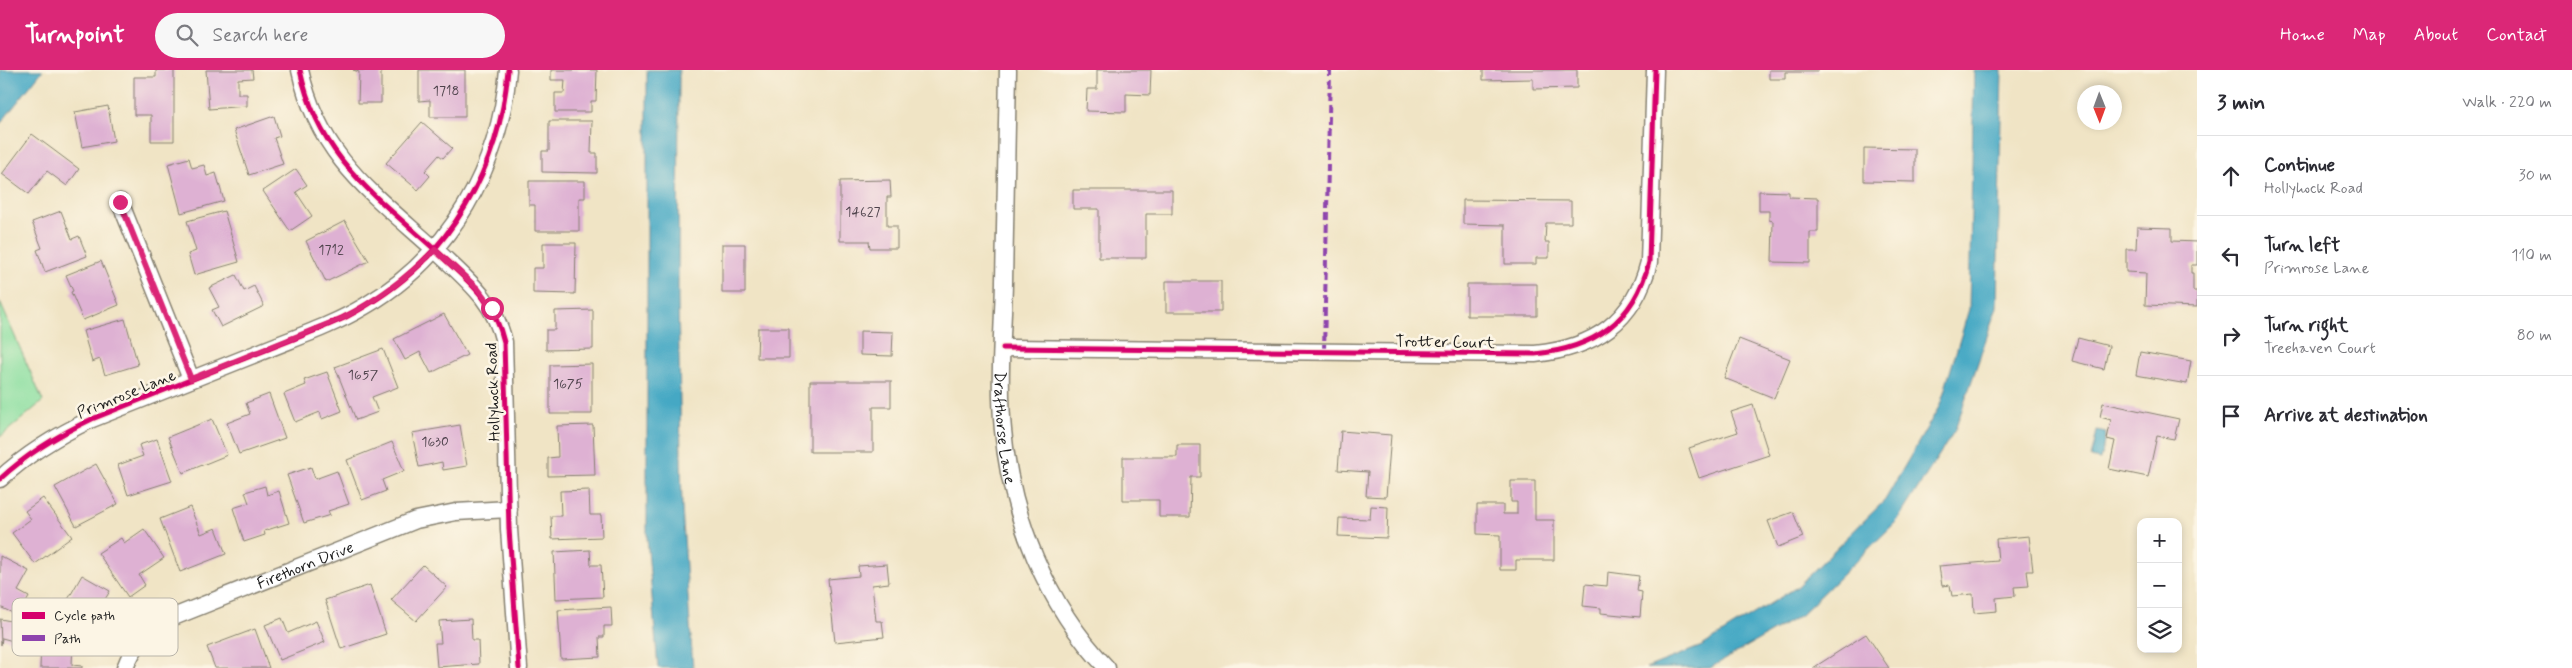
<!DOCTYPE html>
<meta charset="utf-8">
<style>
:root{--surface:#fff;--page:#f7f7f7;--text:#2b2b33;--muted:#7c7c81;--line:#e1e1e2;--accent:#db2777}
body{margin:0;font-family:Mynerve,sans-serif;background:var(--page);color:var(--text)}
.controls{position:absolute;right:15px;bottom:15px;display:grid;overflow:hidden;border-radius:10px;box-shadow:0 2px 8px #0003}
.controls button{width:45px;height:45px;display:grid;place-items:center;padding:0;border:0;border-bottom:1px solid var(--line);background:var(--surface);color:var(--text);font:25px sans-serif}
.compass{position:absolute;left:2077px;top:15px;width:45px;height:45px;border-radius:50%;background:var(--surface);box-shadow:0 2px 8px #0003;rotate:179deg}
.stop{position:absolute;width:15px;height:15px;margin:-11px;border:4px solid #db2777;border-radius:50%;background:#fff}
.stop.end{background:#db2777;border-color:#fff;box-shadow:0 1px 5px #0008}
.list{margin:0;padding:0;list-style:none}
h2{display:flex;justify-content:space-between;align-items:center;height:65px;margin:0;padding:0 20px;font-size:21px}
h2 small{font-size:16px;font-weight:400;color:var(--muted)}
.list li{display:grid;grid-template-columns:32px 1fr auto;gap:15px;align-items:center;box-sizing:border-box;height:80px;padding:0 20px;border-top:1px solid var(--line)}
.list b{display:block;font-size:19px;white-space:nowrap}
.list p{margin:0;font-size:16px;white-space:nowrap;color:var(--muted)}
.list em{font-size:16px;font-style:normal;color:var(--muted)}
.icon{flex:none;width:28px;height:28px;fill:none;stroke:currentColor;stroke-width:2;stroke-linecap:round;stroke-linejoin:round}
.map{position:relative;flex:none;width:2197px;height:598px;overflow:hidden}
header{display:flex;align-items:center;gap:30px;box-sizing:border-box;height:70px;padding:0 25px;background:var(--accent);color:#fff}
header strong{font-size:24px}
nav{display:flex;gap:28px;margin-inline-start:auto;font-size:18px}
.search{width:350px;height:45px;background:var(--page);display:flex;align-items:center;gap:12px;box-sizing:border-box;padding:0 18px;border-radius:28px;color:var(--muted);font-size:19px}
main{display:flex}
aside{flex:1;background:var(--surface)}
.map>svg:first-child{display:block}
</style>
<header>
<strong>Turnpoint</strong>
<div class="search"><svg class="icon" aria-label="search" viewBox="0 0 24 24"><circle cx="10" cy="10" r="6"/><path d="M15 15l6 6"/></svg>Search here</div>
<nav><a>Home</a><a>Map</a><a>About</a><a>Contact</a></nav>
</header>
<main>
<div class="map">
<svg width="2197" height="598" viewBox="0 0 2197 598">
<rect width="100%" height="100%" fill="#fcf5e5"/>
<filter id="ink" filterUnits="userSpaceOnUse"><feTurbulence type="fractalNoise" baseFrequency=".02" numOctaves="2"/><feDisplacementMap in="SourceGraphic" scale="10" xChannelSelector="R" yChannelSelector="G"/><feConvolveMatrix kernelMatrix="1 2 1 2 8 2 1 2 1" color-interpolation-filters="sRGB"/></filter>
<filter id="wash" filterUnits="userSpaceOnUse"><feTurbulence type="fractalNoise" baseFrequency=".0096" numOctaves="4" result="noise"/><feDisplacementMap in="SourceGraphic" scale="20" xChannelSelector="R" yChannelSelector="G"/><feGaussianBlur stdDeviation="1.12" result="paint"/><feColorMatrix in="noise" values="0 0 0 0 0 0 0 0 0 0 0 0 0 0 0 0 0 1.4 0 .05"/><feComposite in="paint" operator="in"/></filter>
<g filter="url(#wash)">
<rect width="100%" height="100%" fill="#f0e4c5"/>
<path fill="#8cdfa1" stroke="#547e5e" d="M0,232l43,99 -43,36z"/>
<path fill="#44a8c4" stroke="#306270" d="M0,0h43l-43,54z
M647,0h32l-1,230 4,208 11,160h-35l-11,-130z
M1974,0h28l-5,237 -42,123 -58,91 -96,94 -91,53h-64l56,-22 95,-59 88,-87 55,-95 29,-96z
M2097,361l9,2 -6,27 -9,-2z"/>
<g id="blocks">
<path fill="#deb1d3" d="M156,0h18v71h-23v-26h-17v-38h22z
M206,0h46l1,8 -15,1v15h9v12l-38,3z
M353,0h28v33h-23l1,-31z
M419,0h46v47h-35v-17l-11,1z
M551,0h46l-1,31h-5v11h-36v-19h9l1,-13h-14z
M1097,0h54l-1,25 -24,-1v18l-40,-1 1,-22h10z
M1483,0h94v18l-44,1v-10l-50,1z
M1769,0h49v2h-33v7h-16z
M108,36l6,35 -32,6 -7,-35z
M274,46l6,20 -6,2 9,26 -34,11 -15,-45z
M549,51h43l-1,32h6v20l-55,-1v-21h7z
M422,52l30,26 -9,10 -4,-3 -14,16 5,5 -12,14 -32,-27z
M32,64l47,35 -12,17 -20,-15 -18,23 -27,-20z
M1864,78l51,1v33l-51,-1z
M189,88l3,10 12,-3 3,11 9,-3 8,28 -43,12 -13,-49z
M296,99l11,16 -11,7 16,24 -22,15 -27,-40z
M890,110l1,17h-4v29h10v22h-27l-1,-7h-29v-60z
M529,111h56v17h-6v33h-44v-26h-6z
M1073,120h99v24h-26v44h-47v-49h-26z
M1759,121l30,1v5l29,1v34h-8v31l-38,-1 1,-41 -4,-1v-9h-10z
M1463,130l108,1v22h-25l-1,19h4v16h-13v6h-31v-39l-42,-1z
M61,141l11,28 7,-3 8,20 -42,16 -8,-22 5,-2 -10,-26z
M224,141l15,51 -45,13 -6,-21 8,-3 -9,-30z
M345,151l24,40 -43,21 -20,-41z
M2137,157l35,1v13l25,1v23h-6v8h2v18h4v16l-52,-2 1,-32 -20,-1v-23h10z
M543,173h33l-1,51 -42,-1v-25h10z
M722,174h23v49h-23z
M101,191l18,44 -36,15 -12,-28 2,-1 -7,-16z
M236,205l8,16 10,-5 10,20 -43,21 -9,-17 7,-3 -10,-19z
M1166,211h55v31h-55z
M1467,214h70v32h-70z
M593,240v39l-47,1v-20h9v-19z
M444,244l23,41 -36,18 -11,-21 -15,8 -11,-21z
M125,249l13,46 -33,10 -5,-16 -8,3 -9,-31z
M758,258h31v30h-32z
M860,261l33,1 -1,24 -32,-1z
M2078,268l31,8 -5,23 -32,-8z
M1739,269l51,20 -16,39 -50,-20z
M383,279l15,38 -26,10 6,15 -22,8 -21,-53z
M2140,282l51,9 -4,23 -51,-9z
M592,294v50h-42v-49z
M327,302l15,39 -20,8 -2,-7 -25,10 -11,-28 22,-9 -2,-5z
M810,311h81v26h-18v45h-63z
M269,324l16,44 -46,16 -12,-31 23,-9 -4,-11z
M2103,333l76,16 -5,20 -17,-3 -9,41 -39,-8 6,-28 -8,-2 4,-19 -11,-3z
M1753,335l16,50 -70,23 -10,-30 49,-16 -7,-20z
M212,349l15,36 -44,18 -15,-36z
M460,355l7,41 -24,4 -1,-8 -23,5 -7,-34z
M593,355l2,50 -47,1v-18l10,-1 -1,-31z
M1341,361l50,4 -5,62 -20,-1 2,-24 -30,-2z
M157,369l15,42 -44,14 -10,-30 25,-9 -4,-11z
M392,372l12,29 -22,9 4,11 -24,9 -15,-40z
M1177,375h23v32h-9l-1,40h-31v-17h-36v-43h54z
M96,394l22,40 -42,22 -21,-39z
M311,397l4,12 22,-8 12,33 -21,7 2,4 -26,8 -17,-48z
M1511,411h24v39h19v40h-38v10h-16v-35l-23,-1v-29h26v9h14v-12h-6z
M265,416l2,9 12,-4 10,32 -25,8 1,4 -21,7 -11,-34 16,-5 -4,-11z
M589,420l1,25h11l1,22 -50,2 -1,-23h10l-1,-25z
M43,428l29,39 -37,27 -23,-31 19,-14 -6,-8z
M1371,436l17,1 -1,31 -49,-2 1,-18 31,1z
M190,437l11,27 15,-6 10,26 -46,18 -20,-53z
M1793,442l10,25 -25,10 -10,-26z
M144,459l20,29 -25,17 6,10 -17,12 -30,-44 23,-15 3,5z
M2029,466l4,35h-6l2,15 -15,1 1,9 -19,2 1,13 -23,2 -1,-19 -21,2 -2,-11 -8,1 -3,-20 59,-5 -2,-22z
M590,480l1,15h10l2,32 -47,2 -2,-47z
M0,486l29,15 -11,20 11,6 -10,19 -19,-9z
M887,494l2,19 -17,2 4,36h6l2,16 -49,5 -7,-63 31,-3 -1,-10z
M423,495l24,22 -31,34 -25,-21z
M1608,502l31,4 -2,15 5,1 -2,25 -39,-4v-5l-18,-2 2,-22 22,2z
M82,505l28,16 -12,20 10,6 -13,21 -37,-21z
M370,515l16,49 -45,15 -16,-49z
M611,537l1,19h-8v11h-5l1,20 -39,2 -3,-49z
M282,548l6,15 28,-12 9,21 -45,18 -15,-35z
M0,549l17,3 -4,19 -11,-3 -1,7z
M471,549l1,21h6l1,24 -42,3 -2,-24h6l-2,-22z
M255,559l14,39h-54l-8,-21z
M1866,564l23,34h-76z
M41,570l32,1 -1,24 10,1v2h-42z"/>
</g>
</g>
<g filter="url(#ink)">
<use href="#blocks" fill-opacity="0" stroke="#868070" stroke-width="1"/>
<g fill="none" stroke-linecap="round" stroke-linejoin="round">
<defs>
<g id="minor">
<path d="M300,0c19,90 79,128 143,187 28,26 52,46 61,85l5,187 10,139"/>
<path id="s1" d="M1008,0c-1,71 -3,141 -4,212 -1,49 -6,99 -1,148 8,86 43,175 104,238"/>
<path d="M120,132l71,177"/>
<path d="M1003,278l532,6c59,-6 99,-32 114,-92l6,-192"/>
<path d="M0,409c28,-26 58,-44 92,-60 56,-22 111,-44 166,-66 36,-15 74,-27 107,-47 86,-50 135,-139 143,-236"/>
<path id="s2" d="M125,598c8,-22 21,-36 41,-48l250,-100 40,-8 53,-3"/>
</g>
</defs>
<use href="#minor" stroke="#868070" stroke-width="19"/>
<use href="#minor" stroke="#fff" stroke-width="16"/>
<path stroke="#8e44ad" stroke-width="4" stroke-dasharray="8 4" stroke-linecap="butt" d="M1324,282l6,-282"/>
<defs>
<path id="cycleway" d="M300,0c19,90 79,128 143,187 28,26 52,46 61,85l5,187 10,139
M1003,278l532,6c59,-6 99,-32 114,-92l6,-192
M0,409c28,-26 58,-44 92,-60 56,-22 111,-44 166,-66 36,-15 74,-27 107,-47 86,-50 135,-139 143,-236"/>
</defs>
<use href="#cycleway" stroke="#fcf5e5" stroke-width="8"/>
<use href="#cycleway" stroke="#d6006c" stroke-width="5"/>
</g>
</g>
<g fill="none" stroke-linecap="round" stroke-linejoin="round" filter="url(#ink)">
<path stroke="#db2777" stroke-width="6" d="M120,132l71,177 152,-61c35,-18 64,-40 92,-68l43,39 14,19"/>
</g>
<g text-anchor="middle" stroke-width="5" stroke-linejoin="round" paint-order="stroke">
<g font-size="14" fill="#4c414a">
<text x="446" y="25">1718</text>
<text x="863" y="146">14627</text>
<text x="331" y="184">1712</text>
<text x="363" y="309">1657</text>
<text x="568" y="318">1675</text>
<text x="435" y="376">1630</text>
</g>
<g font-size="16" fill="#1c1c1c" stroke="#fcf5e5">
<text transform="translate(1445 271) rotate(1)" y="6">Trotter Court</text>
<text transform="translate(492 322) rotate(-92)" y="6">Hollyhock Road</text>
<text transform="translate(126 323) rotate(-22)" y="6">Primrose Lane</text>
<text dy="6" stroke="none"><textPath href="#s1" startOffset="358">Drafthorse Lane</textPath></text>
<text dy="6" stroke="none"><textPath href="#s2" startOffset="214">Firethorn Drive</textPath></text>
</g>
</g>
<rect x="12" y="528" width="166" height="58" rx="8" fill="#fcf5e5" stroke="#b9b4a9" stroke-width="1"/>
<rect x="22" y="542" width="23" height="7" fill="#d6006c"/>
<rect x="22" y="565" width="23" height="6" fill="#8e44ad"/>
<g font-size="14" fill="#1c1c1c">
<text x="54" y="550">Cycle path</text>
<text x="54" y="573">Path</text>
</g>
</svg>
<div class="controls">
<button>+</button>
<button>−</button>
<button><svg class="icon" aria-label="layers" viewBox="0 0 24 24"><path d="M12 4l9 5-9 5-9-5zM3 14l9 5 9-5"/></svg></button>
</div>
<svg class="compass" viewBox="-18 -18 36 36"><path d="M0-13l5 13h-10z" fill="#e53935"/><path d="M0 13l5-13h-10z" fill="#7c7c81"/></svg>
<div class="stop" style="left:492px;top:238px"></div>
<div class="stop end" style="left:120px;top:132px"></div>
</div>
<aside>
<h2>3 min<small>Walk · 220 m</small></h2>
<ul class="list">
<li><svg class="icon" aria-label="ahead" viewBox="0 0 24 24"><path d="M12 20V5M6 11l6-6 6 6"/></svg><div><b>Continue</b><p>Hollyhock Road</p></div><em>30 m</em></li>
<li><svg class="icon" aria-label="left" viewBox="0 0 24 24"><path d="M17 20v-9H6M10 6l-5 5 5 5"/></svg><div><b>Turn left</b><p>Primrose Lane</p></div><em>110 m</em></li>
<li><svg class="icon" aria-label="right" viewBox="0 0 24 24"><path d="M7 20v-9h11M14 6l5 5-5 5"/></svg><div><b>Turn right</b><p>Treehaven Court</p></div><em>80 m</em></li>
<li><svg class="icon" aria-label="arrive" viewBox="0 0 24 24"><path d="M6 21V4h12l-3 4 3 4H6"/></svg><div><b>Arrive at destination</b></div></li>
</ul>
</aside>
</main>
